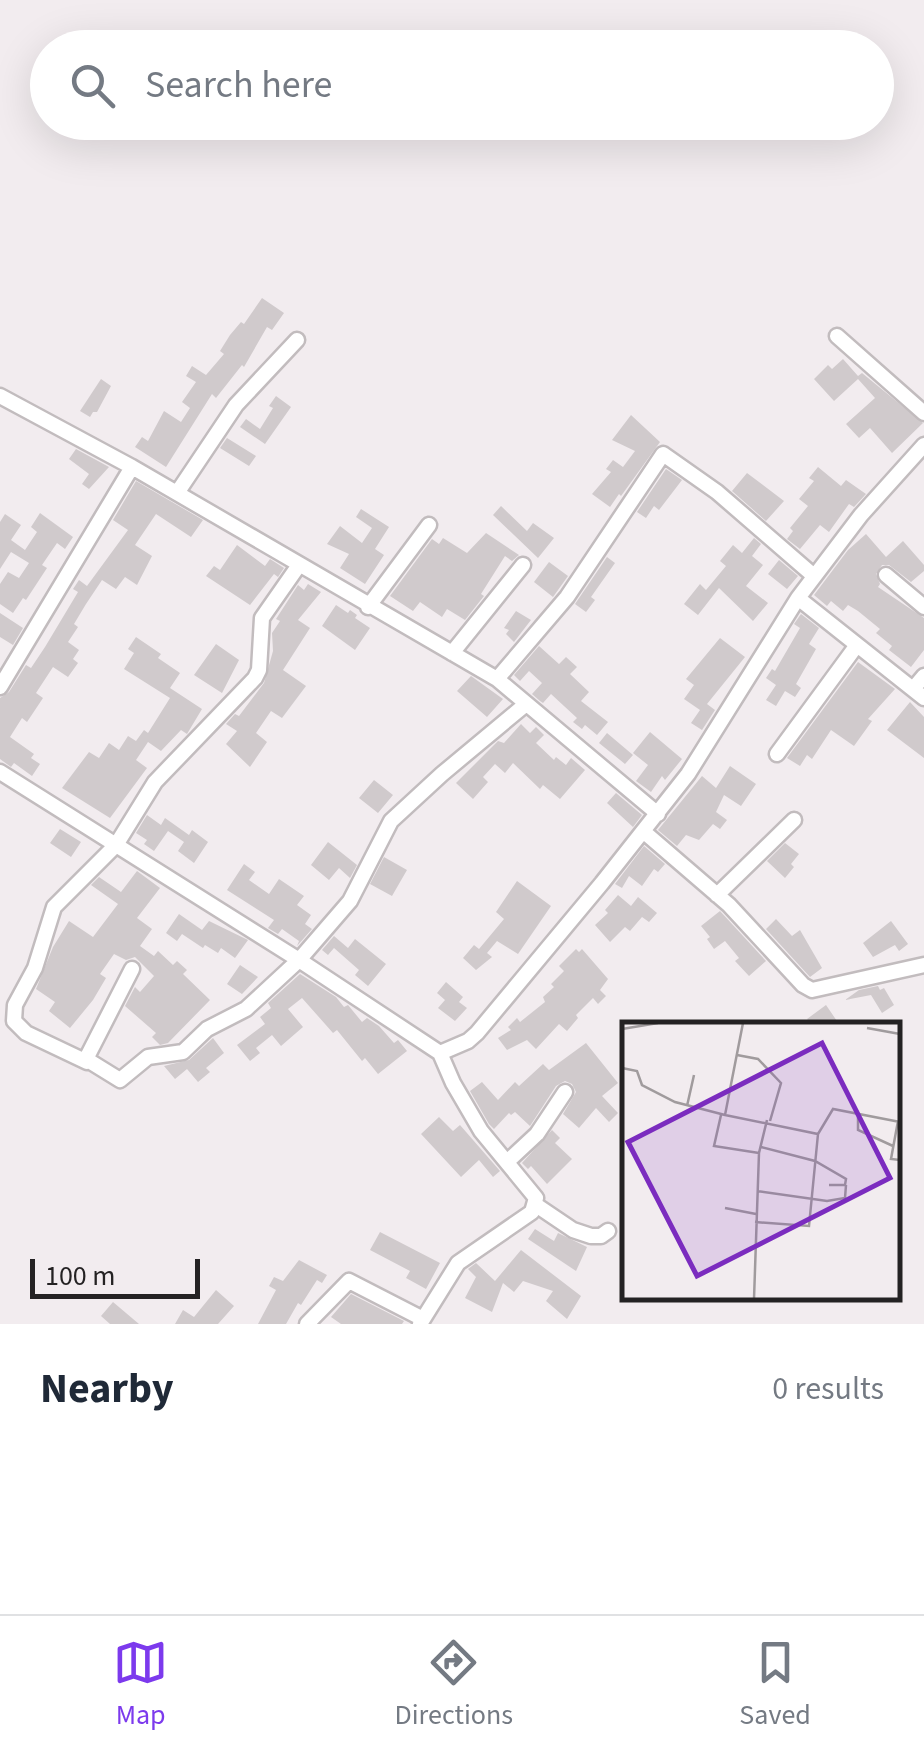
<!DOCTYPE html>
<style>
:root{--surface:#fff;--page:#f2f2f3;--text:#1f2937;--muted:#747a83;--line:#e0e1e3;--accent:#7c3aed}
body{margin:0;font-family:"Source Sans 3",sans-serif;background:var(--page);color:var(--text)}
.scale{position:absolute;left:30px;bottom:25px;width:170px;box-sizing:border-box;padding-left:10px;border:5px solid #242223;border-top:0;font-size:28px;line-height:35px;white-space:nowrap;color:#242223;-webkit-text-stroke:8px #f2ecef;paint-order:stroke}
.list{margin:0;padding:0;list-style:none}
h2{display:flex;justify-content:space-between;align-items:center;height:130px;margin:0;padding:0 40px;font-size:42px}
h2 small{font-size:32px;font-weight:400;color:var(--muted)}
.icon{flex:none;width:55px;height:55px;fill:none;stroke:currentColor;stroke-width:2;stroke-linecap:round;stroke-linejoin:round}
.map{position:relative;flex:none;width:924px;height:1324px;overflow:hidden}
.search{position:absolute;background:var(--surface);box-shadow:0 10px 40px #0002;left:30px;right:30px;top:30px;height:110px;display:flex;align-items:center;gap:25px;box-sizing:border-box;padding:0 35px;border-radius:55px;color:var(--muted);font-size:38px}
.sheet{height:290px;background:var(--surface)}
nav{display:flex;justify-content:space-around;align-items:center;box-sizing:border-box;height:140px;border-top:2px solid var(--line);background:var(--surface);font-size:28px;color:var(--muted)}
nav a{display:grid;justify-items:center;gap:5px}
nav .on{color:var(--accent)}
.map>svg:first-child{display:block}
</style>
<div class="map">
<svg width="924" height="1324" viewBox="0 0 924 1324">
<rect width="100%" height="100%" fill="#f2ecef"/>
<path fill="#d0cacc" d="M262,298l22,15 -12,17 -5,-3 -23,40 -2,-2 -26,33 -4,-4 -46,73 -31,-20 7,-10 6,4 16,-30 17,11 9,-14 -8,-6 14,-20 -10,-6 6,-10 14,9 18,-21 -4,-3 10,-16 11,-13 3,2z
M843,359l15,17 4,-3 61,50 -31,30 -22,-25 -11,10 -13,-14 29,-26 -17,-19 -24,22 -20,-22 14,-14 4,4z
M101,379l10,7 -14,26h-4l-3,5 -10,-6z
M276,396l15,11 -26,37 -25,-17 6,-8 14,10 13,-21 -4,-2z
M631,415l29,27 -39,54 -2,-2 -9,13 -18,-13 19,-22 -5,-3 7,-9 10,7 12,-16 -23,-11z
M227,438l29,18 -7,10 -29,-18z
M76,449l33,18 -20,22 -7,-5 7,-10 -20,-15z
M818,467l23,19 5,-6 20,14 -12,13 -5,-3 -20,28 -9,-7 -20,24 -13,-10 6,-8 -3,-3 18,-22 -9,-7 15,-18 -5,-3z
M666,469l16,11 -23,30 -5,-4 -8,12 -9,-6z
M747,473l37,28 -18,20 -34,-30z
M136,481l67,39 -12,17 -35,-23 -21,31 17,11 -15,29 -12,-8 -9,12 -14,-9 -16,24 -12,20 4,3 -10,15 11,8 -6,9 5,4 -10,14 -15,-10 -17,26 7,5 -16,24 -5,-4 -12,19 24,17 -3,4 9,6 -8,12 -18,-13 -3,4 -11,-8v-61l9,-6 17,-27 5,3 14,-21 33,-55 -5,-3 6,-9 8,6 41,-56 -15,-10z
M501,506l26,25 6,-8 21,15 -16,20 -45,-43z
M361,509l28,18 -14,22 9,6 -19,29 -25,-16 9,-14 -22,-10 13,-18 22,17 10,-15 -16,-11z
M40,513l33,24 -8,12 -8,-6 -15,22 5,3 -21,32 -3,-2 -10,15 -13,-9v-20l8,-12 11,6 10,-15 -18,-11 -11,17v-47l5,-8 16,11 -10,15 14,10 12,-18 -6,-5z
M486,533l33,22 -7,6 -7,-5 -24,38 3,2 -19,24 -18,-11 -5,8 -22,-15 -7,9 -23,-15 42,-57 7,5 4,-6 24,15z
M866,534l20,23 17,-16 21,24v6l-13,11 -22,-17h-7l-6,9 4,10 -2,3 46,31v32l-13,17 -22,-17 3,-4 -16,-13 4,-4 -22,-18 -10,-6 -5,6 -12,-10 -4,5 -13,-11 34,-45z
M754,538l7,6 -9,12 11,9 -17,21 22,17 -15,18 -34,-33 -21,27 -14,-11 16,-20 6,6 20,-24 -6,-5 13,-16 9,8z
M237,545l28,21 5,-7 14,9 -6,9 -4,-3 -24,31 -44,-29 8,-10 6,4z
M607,557l8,6 -24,34 4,3 -9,12 -11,-8z
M779,560l19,16 -11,13 -19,-15z
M549,562l19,14 -15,21 -19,-15z
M308,584l13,8 -23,28 12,8 -27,42 23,16 -24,32 -11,-7 -15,22 11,9 -17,25 -24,-23 11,-13 -11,-7 9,-10 4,2 25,-33 9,-32 -1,-18 8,-12 -4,-2 22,-34 6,5z
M336,605l12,8 2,-3 7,5 -2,3 15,10 -15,22 -33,-24z
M516,611l15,9 -17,22 -8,-8 3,-4 -5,-2z
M0,613l23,15 -10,17 -13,-8z
M801,614l18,14 -10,16 7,5 -20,35 5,4 -6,9 -10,-6 -9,15 -10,-6 10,-15 -10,-7 6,-9 3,2 25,-43 -6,-4z
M136,637l25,17 -3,4 22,15 -10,15 32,21 -15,25 -6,-4 -20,21 -13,-9 -12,18 11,8 -37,50 -48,-30 27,-36 10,6 10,-15 10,7 9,-14 8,5 8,-11 4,3 22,-35 -46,-29 10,-16 -6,-4z
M720,638l25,19 -38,47 8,6 -13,20 -11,-7 9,-13 -16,-11 10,-14 -8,-6z
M216,644l23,16 -17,33 -28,-18z
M539,646l20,18 7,-7 11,10 -7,7 19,18 -8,9 27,21 -11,13 -12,-10 -3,4 -9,-7 4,-4 -26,-24 -8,9 -3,-2 -8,-7 10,-11 -13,-12 -9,10 -6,-6z
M858,662l37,27 -27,30 4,2 -18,25 -23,-16 -19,29 -5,-4 -7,11 -13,-8z
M471,676l32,23 -16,18 -30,-26z
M910,702l14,15v41l-37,-28z
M521,724l9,9 6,-6 8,8 -8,8 18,17 2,-3 10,8 5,-7 14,12 -25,29 -17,-14 -3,4 -27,-26 -8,10 -10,-9 -12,13 5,5 -15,17 -17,-16 42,-42 6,2z
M650,732l32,27 -17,21 -3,-4 -11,16 -15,-11 12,-16 -15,-12z
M607,733l26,22 -8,9 -26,-21z
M730,766l26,18 -15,22 -17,-11 -8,17 11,8 -7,9 -7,-5 -14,16 -13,-5 -9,11 -19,-16 44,-54 14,12z
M374,780l19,15 -15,18 -19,-15z
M616,793l26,22 -9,12 -26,-24z
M147,815l14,10 4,-7 24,17 3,-5 16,12 -14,21 -16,-12 6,-9 -16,-11 -14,20 -10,-7 3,-4 -11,-7z
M60,829l21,13 -10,15 -21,-14z
M328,842l29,23 -7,13 -11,-10 -10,12 -18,-15z
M785,843l14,11 -8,10 3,3 -9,11 -18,-17z
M644,846l21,18 -7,8 -4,-3 -12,17 -13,-10 -7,12 -7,-4z
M384,857l23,13 -15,26 -22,-12z
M244,864l11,8 -6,8 20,14 10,-15 25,17 -7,9 14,10 -6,9 7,5 -15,17 2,-5 -17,-12 -4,5 -10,-6 6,-8 -47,-30z
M137,871l23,17 -23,30 15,11 -12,17 14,10 4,-5 15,14 4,-4 10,9 -4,4 27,26 -42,43 -8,2 -8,-8 4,-4 -31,-27 10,-19 5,5 14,-16 -19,-19 -9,3 -12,-6 -14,20 6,4 -13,22 -23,28 -21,-17 6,-9 -19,-13 17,-42 16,-26 24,16 25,-33 -27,-19 8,-8 22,15z
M517,881l34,25 -33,48 -21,-13 -10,12 5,4 -16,13 -13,-12 11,-13 5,4 25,-30 -8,-7z
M618,895l13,11 7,-9 19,16 -8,9 -7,-5 -12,14 -5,-4 -15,15 -15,-17 13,-12 -3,-3z
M720,911l46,50 -17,15 -14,-15 4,-3 -14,-17 -11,8 -7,-10 3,-2 -9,-11z
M179,914l23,16 7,-9 39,19 -13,18 -14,-10 -3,5 -13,-8 -2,3 -21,-14 -5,7 -11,-8z
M776,919l16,17 8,-6 22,38 -12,9 -44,-48z
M891,921l17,23 -9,7 -4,-6 -22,12 -10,-14z
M334,936l14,12 7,-9 31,25 -18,22 -13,-11 4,-5 -25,-22 -6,7 -6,-5z
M576,949l3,3 3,-3 26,30 -8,11 6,6 -8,8 -5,-6 -17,17 2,3 -11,13 -8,-7 -23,25 -9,-9 -20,10 -9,-12 13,-8 -3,-3 9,-9 3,4 25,-20 -2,-5 11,-10 -3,-3 13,-13 -5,-5z
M240,965l18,12 -16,17 -15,-10z
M300,974l36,23 8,10 4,-2 14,17 5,-4 12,8 15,17 4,-3 9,11 -29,23 -13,-16 -3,3 -25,-31 -4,3 -31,-35 -14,11 15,18 -22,19 -9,-11 -16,13 4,5 -10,8 -13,-16 28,-21 -5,-7 11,-9 -3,-5z
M446,982l17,15 -4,5 8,6 -12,13 -17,-13 7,-8 -8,-7z
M878,986l2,4 4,-2 10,17 -12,8 -11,-18 -26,5 14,-10z
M826,1005l13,19h-27l-5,-5z
M213,1038l11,15 -18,15 4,4 -12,10 -11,-13 -12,10 -11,-13 25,-6z
M586,1043l32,40 -16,13 16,17 -9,9 -13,-14 -17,20 -16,-14 13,-22 -4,-8 -7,-3 -9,5 -26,40 -15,-14 -4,3 -2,-2 -15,16 -5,-5 -19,-33 12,-9 16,18 17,-18 4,4 24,-22 6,6z
M439,1117l14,14 7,-6 40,46 -7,6 -14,-17 -18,17 -40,-43z
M552,1130l8,8 -5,5 17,16 -25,25 -16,-18 -3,3 -6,-6z
M535,1229l19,12 4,-8 29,14 -11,24 -48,-32z
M380,1232l60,31 -14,26 -20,-11 4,-7 -40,-21z
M521,1250l60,46 -14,23 -21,-18 7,-10 -30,-10 -9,11 -11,-9 -11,29 -27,-14 11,-21 -8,-8 8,-6 19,18z
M299,1260l28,15 -5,8 -5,-3 -16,25 -3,-2 -12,21h-28l18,-34 -7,-4 5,-9 9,4z
M216,1290l18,16 -16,18h-43l8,-14 11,7z
M351,1294l53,27 -2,3h-61l-10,-7z
M113,1302l26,22h-29l-9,-8z"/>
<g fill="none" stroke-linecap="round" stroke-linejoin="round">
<defs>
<path id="minor" d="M837,336l87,77
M0,396l132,71 365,212 161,135
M177,493l59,-88 61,-65
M886,575l38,32
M798,598l63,-83 63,-70
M368,607l61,-82
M452,653l71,-88
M497,679l70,-82 96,-143 54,38 97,84
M0,687l132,-220
M913,689l11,-13
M777,754l80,-109
M0,772l299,188 141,93
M643,831l86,74 74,80 9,5 112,-25
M717,895l77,-75
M132,969l-46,90 34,21 28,-23 35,-5 24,-23 39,-20 53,-49 51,-59 41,-80 51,-47 84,-70
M87,1062l-61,-29 -12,-12 1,-16 20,-37 19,-61 62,-62 39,-63 100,-104 4,-8 3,-52 37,-53
M507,1162l30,-28 28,-42
M536,1205l37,25 18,6h10l7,-5
M307,1324l42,-43 74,38
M420,1324l38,-61 74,-51 4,-14 -55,-67 -28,-48 -13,-30 28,-12 9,-8 125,-150 86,-109 110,-176 126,100"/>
</defs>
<use href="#minor" stroke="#c2bcbe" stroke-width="19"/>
<use href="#minor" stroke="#fff" stroke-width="14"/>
</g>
<g transform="translate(622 1022)">
<rect width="278" height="278" fill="#f2ecef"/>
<path fill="none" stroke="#a09b9d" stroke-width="2.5" d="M121,1l-18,92 93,19 15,-25 67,13M245,6l33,6M0,7l36,-6M115,33l21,4 23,24 -11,38M0,46l15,3 5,14 33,17 50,13M65,84l7,-31M99,93l-7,31 45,7M236,95v13l35,16M276,99l-7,38 9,1M139,125l54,14 31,18 -1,6h-16M135,169l70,10 18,-3 1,-13M103,186l31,6M133,200l54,4 9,-92M132,277l5,-146 8,-33"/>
<path fill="#7b2cbf" fill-opacity="0.15" stroke="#7b2cbf" stroke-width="5" d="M200,21l68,135 -193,98 -69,-134z"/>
<rect width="278" height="278" fill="none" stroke="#242223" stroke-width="5"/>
</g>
</svg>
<div class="scale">100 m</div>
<div class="search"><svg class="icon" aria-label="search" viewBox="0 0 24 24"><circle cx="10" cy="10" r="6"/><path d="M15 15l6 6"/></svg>Search here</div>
</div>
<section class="sheet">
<h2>Nearby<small>0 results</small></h2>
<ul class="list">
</ul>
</section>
<nav>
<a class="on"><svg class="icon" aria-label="map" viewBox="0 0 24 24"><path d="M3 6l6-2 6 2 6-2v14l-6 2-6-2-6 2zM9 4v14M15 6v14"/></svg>Map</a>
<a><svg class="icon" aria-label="directions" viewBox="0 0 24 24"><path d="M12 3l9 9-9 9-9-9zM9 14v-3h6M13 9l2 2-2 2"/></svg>Directions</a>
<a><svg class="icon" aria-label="saved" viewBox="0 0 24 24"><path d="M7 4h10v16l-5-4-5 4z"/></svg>Saved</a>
</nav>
